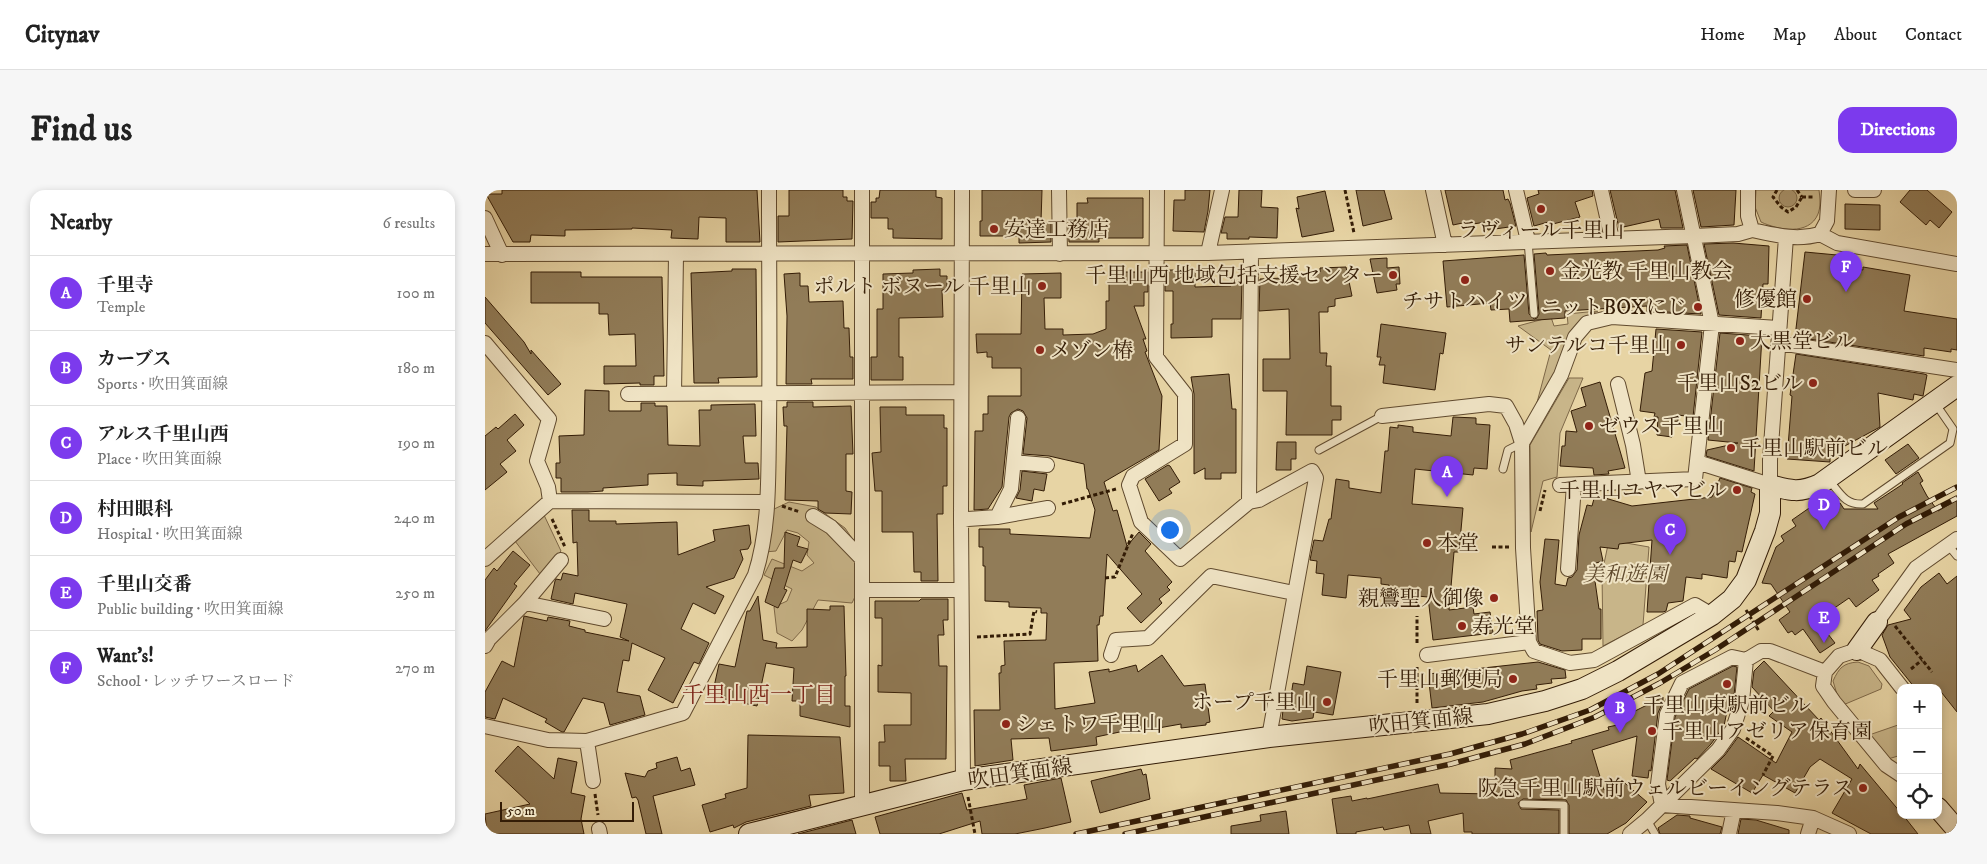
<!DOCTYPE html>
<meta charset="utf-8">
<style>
:root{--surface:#fff;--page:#f6f6f6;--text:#222;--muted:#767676;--line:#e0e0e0;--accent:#7c3aed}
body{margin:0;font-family:"IM FELL DW Pica","Noto Serif JP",serif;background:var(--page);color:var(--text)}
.controls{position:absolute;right:15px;bottom:15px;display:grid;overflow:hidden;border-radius:10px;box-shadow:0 2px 8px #0003}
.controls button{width:45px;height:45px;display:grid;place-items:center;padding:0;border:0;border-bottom:1px solid var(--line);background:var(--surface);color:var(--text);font:25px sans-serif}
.scale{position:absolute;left:15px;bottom:12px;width:134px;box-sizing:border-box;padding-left:5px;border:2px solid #331c06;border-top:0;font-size:14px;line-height:18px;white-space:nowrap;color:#331c06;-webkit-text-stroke:4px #efe3c4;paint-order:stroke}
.you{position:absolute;left:684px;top:339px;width:18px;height:18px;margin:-12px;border:4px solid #fff;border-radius:50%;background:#1a73e8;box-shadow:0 0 0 8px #1a73e833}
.badge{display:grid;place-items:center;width:32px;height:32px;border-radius:50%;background:var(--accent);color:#fff;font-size:16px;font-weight:700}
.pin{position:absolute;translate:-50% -41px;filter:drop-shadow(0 1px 2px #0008)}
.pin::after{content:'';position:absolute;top:26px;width:18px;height:15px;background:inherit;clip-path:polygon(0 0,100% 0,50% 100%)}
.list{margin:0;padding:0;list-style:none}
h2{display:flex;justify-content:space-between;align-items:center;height:65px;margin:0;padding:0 20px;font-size:21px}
h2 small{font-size:16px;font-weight:400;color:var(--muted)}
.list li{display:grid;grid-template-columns:32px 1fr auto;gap:15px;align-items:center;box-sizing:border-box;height:75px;padding:0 20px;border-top:1px solid var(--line)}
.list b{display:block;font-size:19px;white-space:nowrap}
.list p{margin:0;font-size:16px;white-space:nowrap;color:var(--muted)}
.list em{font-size:16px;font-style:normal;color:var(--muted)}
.icon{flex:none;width:28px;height:28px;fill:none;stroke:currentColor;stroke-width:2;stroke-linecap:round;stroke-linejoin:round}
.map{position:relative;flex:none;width:1472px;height:644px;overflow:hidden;border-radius:15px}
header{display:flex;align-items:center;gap:30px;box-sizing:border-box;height:70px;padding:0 25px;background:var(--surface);border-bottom:1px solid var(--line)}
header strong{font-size:24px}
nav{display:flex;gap:28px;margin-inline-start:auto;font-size:18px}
.intro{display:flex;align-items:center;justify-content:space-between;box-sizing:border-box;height:120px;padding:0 30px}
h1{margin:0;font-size:35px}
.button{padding:12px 22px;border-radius:15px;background:var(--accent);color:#fff;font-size:18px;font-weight:700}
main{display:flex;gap:30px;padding:0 30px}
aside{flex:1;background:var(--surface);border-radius:15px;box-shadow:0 2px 8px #0003}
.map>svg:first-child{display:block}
</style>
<header>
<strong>Citynav</strong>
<nav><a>Home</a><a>Map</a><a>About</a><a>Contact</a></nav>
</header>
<div class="intro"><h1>Find us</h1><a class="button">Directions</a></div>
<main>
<aside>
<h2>Nearby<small>6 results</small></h2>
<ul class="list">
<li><span class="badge">A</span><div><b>千里寺</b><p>Temple</p></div><em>100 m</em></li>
<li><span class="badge">B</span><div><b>カーブス</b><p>Sports · 吹田箕面線</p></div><em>180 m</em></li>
<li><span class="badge">C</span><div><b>アルス千里山西</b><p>Place · 吹田箕面線</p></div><em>190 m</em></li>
<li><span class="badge">D</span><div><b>村田眼科</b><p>Hospital · 吹田箕面線</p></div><em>240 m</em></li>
<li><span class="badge">E</span><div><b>千里山交番</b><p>Public building · 吹田箕面線</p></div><em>250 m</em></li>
<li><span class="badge">F</span><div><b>Want's!</b><p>School · レッチワースロード</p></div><em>270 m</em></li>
</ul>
</aside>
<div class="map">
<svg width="1472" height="644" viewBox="0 0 1472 644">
<rect width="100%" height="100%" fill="#e7d4a4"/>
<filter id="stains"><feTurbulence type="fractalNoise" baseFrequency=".004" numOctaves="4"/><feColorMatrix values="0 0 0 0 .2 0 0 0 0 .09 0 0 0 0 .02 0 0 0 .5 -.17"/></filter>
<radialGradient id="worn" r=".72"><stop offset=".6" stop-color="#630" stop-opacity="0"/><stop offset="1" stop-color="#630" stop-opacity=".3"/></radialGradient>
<path fill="#c8b589" stroke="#7e6848" d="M1271,0h63c1,8 2,16 -1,24 -9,22 -40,16 -57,8l-6,-15z
M1113,121c-35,14 -30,32 -41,62 -5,13 -15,25 -22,37l16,-60 -33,-24 33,-9 3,9 14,-2 -1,-10z
M1084,188h14l-23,55 -3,44 -14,4 -12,51 -1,-87z
M304,312l27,5 29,21 13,19 7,29 -13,27 -34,-3 -16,30 -10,11 -15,-8 -3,-26 13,-6 5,-12 -28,-14 8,-16 30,12 12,-8 -7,-8 2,-13 -11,-9 -11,-3 -11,21 -11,1 7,-42z
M59,325l17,36 -21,23 -25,-33z
M1124,350l40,7 -6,78 -40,21 -1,-73z
M1373,472l11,4 13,18 -1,5 -38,16 -4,-4 -6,-20c6,-13 10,-18 25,-19z
M1413,535v31l-10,3 -19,-24z"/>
<path fill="#aa956e" stroke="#7a6544" d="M1294 8a9 9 0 1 1 18 0a9 9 0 1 1-18 0Z"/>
<path fill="#917c58" stroke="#331c06" d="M17,0h255l3,52h-34v-24l-27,-1 -1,22 -27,-1 1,-8 -40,-2v1l-67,1v6l-34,-1 -1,7h-17l-27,-48h16z
M304,0h54v7h4v4h6l-1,38 -74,3v-26h11z
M395,0h56v7l6,1v41l-49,-1v-9h-5v-11h-17v-16h5v-4h3z
M497,0h60l-1,32 10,1v19l-32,1v-7h-39v-15h2z
M700,0h25l-2,21 -4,21 -31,-1 1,-31h11z
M754,0h23l-1,17 17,1 -1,30 -28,-1v2h-22v-6h-6l4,-16h13z
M871,0h28l8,29 -29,7z
M960,0h58l2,10 3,-1 2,4 6,23 -28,4 -2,-8 -13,2 -1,-3 -19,4z
M1053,0h54l1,6 -18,6 5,15 -27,7 -1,-3 -18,5 -7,-28 12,-4z
M1125,0h65l8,38h-22l-2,-9 -40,9z
M1208,0h43l-2,35 -33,2z
M1425,0h17l25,22 -13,16 -9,-8 -4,5 -26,-23z
M840,1l9,40 -32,6 -6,-29 3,1 -2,-12z
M602,8h56v40h-44v4h-30l-1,-19h9v-20h11z
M1360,14l35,1v25l-35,-1z
M1248,53l36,3 -1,38h-5l-2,34 -42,-3 -15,-71z
M1202,55l14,69 -54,-3v-5l-82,5v7l-55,4 -1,-13 -18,1 -1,-7 -43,4 -4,-46 81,-6 5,59 5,5 3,-1 2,-4 -5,-60 12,-1 1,2 111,-5 7,-2 -1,-2z
M1320,62l32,3 -1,11 27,4v-3l47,8 -6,36 53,8v31l-6,-1v3l-27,-4v8l-129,-19z
M902,68v10l12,-1 1,17h-4l1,6 -20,3 -7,-34z
M861,77l6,29 -17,3v7l-7,1v5h-9l1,41h7l-1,13h5v40h10v14h-9v15h-46l1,-44h-24v-32h27l-1,-50 -30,2 1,-32 23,-1v-3l37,-3v-4z
M247,79h24l1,108 -39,1 1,5h-25l-3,-110 41,-2z
M455,79v7h7v14h-5l1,27 -44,1v39h4v23h-32v-23h6v-48h6v-35l30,-1v-3z
M683,80h27v17l36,-1v-5l11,-1 -1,39h-29v18l-41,1v-14h2v-33h-8v-18h3z
M46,82h50v5h81l2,99h-10v9h-14v-2l-36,1v-18h32l-1,-32 -26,1 -1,-21h-9v-11h-68z
M624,82h39v20h-4v14h-10l12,33h-3l4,12 -2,1 17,44 -3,54 -55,32 9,29 4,-1 10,36 12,-14 12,12 -6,7 27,31 -5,5 3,3 -11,9 3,4 -21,20 -14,-15 15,-14 -35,-40 -4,62h-3l-1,9h-2l1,36 -44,2 1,46 40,-6 -6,-31 20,-3v3l27,-7 2,7 24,-17 22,31 21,-2 5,38 -4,1v2l-25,3v-4l-51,9 -1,-3 -33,7 1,8 -46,6 -2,-13 -38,1 2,21 -38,6 -1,-56h26l-1,-37h2v-7l4,-1 -1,-24 42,-1 1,-27h-6v-5l-32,-1v-5l-24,-1v-35h-2v-19h-4v-18h31v5l80,4 5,-28 -7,-21h-1l-3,-25 -35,-8 -26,-2 4,-36 -4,-7 -5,-2 -7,4 -2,4 -7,70 -14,22 -14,1 1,-79h8v-17h5v-18h33v-28h-29v-11h-5v-5l-10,1 -1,-19h45l1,-60 39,-1v25h-17l1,31h18v6l30,-1 13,-5v-28h3z
M315,83v13h8l1,16 34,-1 1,27h5l1,29h3v22h-42l1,5h-26l1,-68 -3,-42z
M0,107l39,45 7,12v-4l30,34 -13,11 -63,-72z
M896,134l65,9 -3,21 -3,-1 -5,37 -52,-7 2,-18h-6l2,-8h-4z
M1171,139l46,3 -9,85 -15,-2v7h-5l-1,15 -15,-2 1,-18h-4l1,-4 -15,-2 5,-38 7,-2z
M1235,143l42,3 -8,135 -48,-15 1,-6 31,-7 -30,-3z
M1311,164l128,20 3,1 -4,21 -9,-2 -1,6 -35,-7 2,34 -50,27v8l-43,-3 5,-63 -2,-1z
M744,184l3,35h4v64h-15v6h-16v-11l-11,6v-80l-3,-17z
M1115,192l25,86 -17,3 1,3 -15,1 -1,-7 -33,-2 2,-20h3l1,-15 11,1 -6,-21 15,-5 -5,-18z
M100,200l24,1v20h32v-8h14v3h12l1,39 32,1 -1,-36h12v-5l44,-1 1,32h-13l2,27h13l1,16 -56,2v5l-26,-1v-12l-29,1v11l-45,3v3l-15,1h-27v-14h-5v-15h4l-1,-27 25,-1z
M302,212h26v5l38,-1 2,48h-7v37l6,1 -1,22 -26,-1 -7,-4v-8l-33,-1 2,-74h-3l-1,-19h4z
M395,217h26v8h38v13h3v58h-4v28h-6l1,67h-17v-9h-7l-1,-40h-31v-41h-7l-3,-38 9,-1z
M30,224l9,11 -17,15 9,11 -16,13 7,8 -22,18v-54l11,-9 2,2z
M968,227l23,1v6l14,1 -3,44 -13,-1 -1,7 -58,-6 -3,35 51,4 -4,44h-5l-5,58 24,-3 1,7 16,-2 3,21 -60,7 -5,-43 -21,-2 1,-5 -19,-1v-4l-8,-1v-6l-33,-3 -2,23 -24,-3 2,-21 -8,-1 1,-12 -7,-1 4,-20 9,1 6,-22h2l5,-40 13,2v7l32,5 4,-42h3l2,-24 8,1v-3l15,2v5l38,4z
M792,252h19v17h-5v11h-15z
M1423,254l11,14 -23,16 -11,-14z
M683,275l2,1 10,16 -11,7 3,4 -13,8 -14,-22z
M537,281l25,3 -3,17 -10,-2 -2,12 -16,-3 4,-8z
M1433,282l5,9 -3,2 7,13 11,15 19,-11v16l-69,38 6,9 -16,11 1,2 -7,4 7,10 -23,17 -7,-9 -32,22 18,23 -15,10 -17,-24 -8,6 -3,-4 -4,2 -9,-13 11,-8 -19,-28 -9,-1 14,-36 8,-6 -3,-5 15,-10 -4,-6 33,-23 7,11 8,-5 4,6h34l-4,-6 29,-19 -1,-1z
M1235,288l32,10 -1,4 4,2 -13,58 -5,-1 -2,11 -6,-1 -2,17 -25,-4v5l-16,-2 -3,24 -15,2 -2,8 -3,1h-16l5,-72 -33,4 -1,5 -18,-2 3,14 -7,2 2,18h-3l4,28h2v30h-19v11l-20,1 -22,-7 -2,-4 -1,-29 6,-1 -3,-28 5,-43 14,1 -4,44 11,2 2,-8 4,-1 5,-7 2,-35 8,-30 5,1 3,-11 37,11 80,-9z
M87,320h17v11h27v3l61,-2 1,33 37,-14 -2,-11 36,-5 2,18 -3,6 -8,1 3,9 -9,19 -28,9 18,9 -9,18 -22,-11 -12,26 28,14 -10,21 -5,-2 -21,41 -25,-13 17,-32 -33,-15 -3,18 -6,-1 -6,32 23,4 5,19 -35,10 -6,-22 -21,-5 -19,34h-2l-17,-10 2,-3 -44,-21 -8,21 -10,-2v-25l17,-31 12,6 10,-51 23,5 1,-4 22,4 -1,5 16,4v2l44,9 -9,-4 7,-33 -52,-11 -2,11 -22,-5 4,-18 1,-2 5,1 2,-7 15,3 -1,-34 -4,1z
M300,342l15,5 -3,9 11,3 -7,14 -8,-3 -9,29 3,1 -9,18 -13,-6 10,-34h9z
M28,361l17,14 -16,19 3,2 -32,45v-51l9,-12 3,3z
M1454,383l8,11 10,-8v136l-19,-24h-23l-25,-31 -8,-22 6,-10 23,-6 -7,-9 17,-23z
M273,406l5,44 14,3 -1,5 31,-1v-38l23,1v-4h14l2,70h-1v30h5v21l-50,-11v-15h-8l2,-33 -28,-5 -9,43 -45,-10 7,-32 16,3 12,-56h3z
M436,409h27v21h-5l1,15h-6l1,31h8l-1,93h-41l1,22h-16v-15h-11v-24h6l-1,-17h27v-32l-33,-1v-27l4,1v-48h-7v-17h44z
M1279,471l55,59 2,-2 37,51 2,-5 41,49v2h2l15,19h-47l-39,-21 20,-34 -32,-20 -10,8 -15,26 -32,-18 -11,18 -41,-24 14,-14 13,-18 38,26 16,-31 -23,-16 5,-5 -22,-24 2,-16z
M1053,472l27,8 1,8 -15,1 1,4 -16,2 1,4 -15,2 -39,11 -51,6 -4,-34z
M822,476l34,6 -8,43 -19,-3 -1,6 -21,3 -10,-2 2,-18 6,1 3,-19 11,2z
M1248,476l4,1 -3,28 -4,1 -6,30 -13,18 -14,15 -2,-1 -25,23 -3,-1 8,-63 14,-28z
M1178,507v5l-5,11 -7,58 -2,-1 -1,8 -16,-2 5,-40 -45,14 12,40 16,-11 27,23 -21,21 -19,11h-38v-29l-3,-5 -43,-1 -5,4 3,6 38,1v24h-87v-2h-8l-1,-19 -35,8 3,13h-20l-2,-9 -25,5 -1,-3 -27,5v2h-19l-5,-35 19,-3 1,5 15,-3v1l71,-15 2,9 55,1v-26l17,1 -2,-9 62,-17 -1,-2 38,-11 -1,-3 14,-3 -1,-6z
M263,545l92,2 4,56 -35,2 2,11 -65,16 -12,6 -1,-3 -23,7 -8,-27 24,-7 -1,-4 22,-6z
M33,556l36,33 4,-21 19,4 -6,31 14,3 -4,23 3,15h-97l-2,-20 45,-10 -35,-33z
M192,567l4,14 9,-3 5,17 -42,11 9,38h-16l-8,-34 -2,-3 -4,1 -7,-25 20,4 3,-6 9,-3 -1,-5z
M656,579l2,6 3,-1 4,25 -50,14 -9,-32z
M576,588l10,44 -26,6 -30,6h-33l-2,-13 -41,13h-59l-5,-17 87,-24 5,17 60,-11 -3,-14z
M801,621l3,23h-58v-8l30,-5 -1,-6z
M1192,625l13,1v2l32,9 -2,7h-60l-2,-6z
M1256,629l15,1 33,10v4h-51z
M367,630l4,14h-58z"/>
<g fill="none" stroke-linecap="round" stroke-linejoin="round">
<defs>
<path id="lane" d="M1043,51l6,73
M834,260l63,-34
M1018,279l5,-19 14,-7
M1344,290c11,13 16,25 34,24l87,-61 3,-14 -18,-26
M1463,355l9,11
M1038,614l41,1v29
M1162,630l8,14"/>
<path id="street" d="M377,0v614
M477,0l-1,331 2,259
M574,0l1,64
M672,0l-1,167 29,37v50l-52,32 -4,9 12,37 39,37 69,-57 10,-2 53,-29 4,7 -47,259
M948,0l12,55
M1031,0l12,51
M1116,0l11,49
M1263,0v26l4,14c23,5 45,11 68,4l17,9 120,21
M1370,0h19
M0,28l17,37
M1335,44l7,-13 2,-31
M723,63l14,-63
M0,64l723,-1 486,-17 44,-2 14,-4
M0,153l64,76 -12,42 11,26 2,14
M1294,153l178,27
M1133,194l15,61 6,37
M143,204l333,-2
M189,204l2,-139
M897,226l107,-12 17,2 10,18 6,19 1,105 6,94 5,9 36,12 24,-3 101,-55 17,10
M1037,253l39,-68 14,-38 12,-14 25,-6 166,11
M529,272l33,3
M1212,272l73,23v-25l16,-223
M1075,295l135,-6 17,-155 -28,-134
M764,312l2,-250
M328,326l18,11 31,32
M512,327l14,-28 7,-71
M476,331l7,-2 29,-2 51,-9
M0,369l65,-58 217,1
M1083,379l6,-84
M377,400h99
M40,413l79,16
M1392,432l39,-54 41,-29
M0,456l4,-7 36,-36 36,-43
M626,465l5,-15 32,-2 63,-62 83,17
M942,465l102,-13
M1261,470l-14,-3 -50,26 -15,31 -9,70 4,21 115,8 36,5 36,16
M0,536l63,14 39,1 96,-28 72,-138c15,-47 13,-97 14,-146 1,-80 0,-159 0,-239
M102,551l6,40
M1416,585l-15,-10 -52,-63 -11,-16 2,-14 14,-16 18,-6 23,10 22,28
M114,639l1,5
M1145,644l17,-14 71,-70 15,-21 9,-28 4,-41 15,-9h9l55,21
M1244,644l5,-24
M1323,644l5,-16"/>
<path id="secondary" d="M1372,460l20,-28
M1453,618l19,22
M264,644l214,-54 306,-43 219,-23 57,-13 37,-12 36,-18 94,-56 20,-16 14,-19 19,-49 5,-18v-28c21,6 30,8 50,-1l137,-98"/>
</defs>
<use href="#lane" stroke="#604a2e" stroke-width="9"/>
<use href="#street" stroke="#604a2e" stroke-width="16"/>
<use href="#secondary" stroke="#331c06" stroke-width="22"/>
<path stroke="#331c06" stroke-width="3" stroke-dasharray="4 2.5" stroke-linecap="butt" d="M860,0l9,43
M1292,0l-4,7 8,10 7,5 8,-5 6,-10
M1312,0l5,7
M1317,7h12
M577,314l54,-15
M297,316l18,6
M1055,321l5,-21
M67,329l13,28
M1007,357h17
M620,388l10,-1 18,-44
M1261,420l13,21
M1410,436l37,46
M492,447l53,-3 4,-23 3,1
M932,453v-27
M1426,479l11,-9
M932,513v-36
M1261,548l27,18 -10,19
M110,604l3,21
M483,607l7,37"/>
<use href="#lane" stroke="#efe3c4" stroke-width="7"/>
<use href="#street" stroke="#efe3c4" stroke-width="14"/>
<use href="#secondary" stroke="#efe3c4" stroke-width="20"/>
<defs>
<path id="rail" d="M591,644l374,-80 72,-20 68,-24 68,-36 241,-157 58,-30
M640,644l326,-70 74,-20 70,-27 65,-34 55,-33 191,-126 51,-26"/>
</defs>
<use href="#rail" stroke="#331c06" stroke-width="5.5"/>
<use href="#rail" stroke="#efe3c4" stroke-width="4" stroke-dasharray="11" stroke-linecap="butt"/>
</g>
<g fill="#8f2418" stroke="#efe3c4" stroke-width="2">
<circle cx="1056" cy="19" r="5"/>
<circle cx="509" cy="39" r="5"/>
<circle cx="1065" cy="81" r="5"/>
<circle cx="908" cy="85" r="5"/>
<circle cx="980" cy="90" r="5"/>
<circle cx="557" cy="96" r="5"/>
<circle cx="1322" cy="109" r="5"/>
<circle cx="1213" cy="117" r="5"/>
<circle cx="1255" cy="151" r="5"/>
<circle cx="1196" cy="155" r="5"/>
<circle cx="555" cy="160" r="5"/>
<circle cx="1328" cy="193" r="5"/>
<circle cx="1104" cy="236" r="5"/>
<circle cx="1246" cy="258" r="5"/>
<circle cx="1252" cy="300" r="5"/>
<circle cx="942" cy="353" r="5"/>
<circle cx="1009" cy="408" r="5"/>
<circle cx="977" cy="436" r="5"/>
<circle cx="1028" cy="489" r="5"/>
<circle cx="1242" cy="494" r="5"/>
<circle cx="842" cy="512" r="5"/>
<circle cx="521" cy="534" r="5"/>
<circle cx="1167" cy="541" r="5"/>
<circle cx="1378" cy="598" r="5"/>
</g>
<g text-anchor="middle" stroke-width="4" stroke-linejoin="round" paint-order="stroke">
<g font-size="21" fill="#331c06" stroke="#efe3c4" text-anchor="end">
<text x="519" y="46" text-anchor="start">安達工務店</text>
<text x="1056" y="47" text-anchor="middle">ラヴィール千里山</text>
<text x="1075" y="88" text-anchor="start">金光教 千里山教会</text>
<text x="898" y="92">千里山西 地域包括支援センター</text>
<text x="547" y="103">ポルト ボヌール 千里山</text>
<text x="1312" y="116">修優館</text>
<text x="980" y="118" text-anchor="middle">チサトハイツ</text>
<text x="1203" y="124">ニットBOXにじ</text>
<text x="1265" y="158" text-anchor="start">大黒堂ビル</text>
<text x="1186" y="162">サンテルコ千里山</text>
<text x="565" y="167" text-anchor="start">メゾン椿</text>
<text x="1318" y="200">千里山S2ビル</text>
<text x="1114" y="243" text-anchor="start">ゼウス千里山</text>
<text x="1256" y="265" text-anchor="start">千里山駅前ビル</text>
<text x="1242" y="307">千里山ユヤマビル</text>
<text x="952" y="360" text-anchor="start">本堂</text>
<text x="999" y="415">親鸞聖人御像</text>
<text x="987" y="443" text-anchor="start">寿光堂</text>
<text x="1018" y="496">千里山郵便局</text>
<text x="832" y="519">ホープ千里山</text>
<text x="1242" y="522" text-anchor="middle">千里山東駅前ビル</text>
<text x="531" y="541" text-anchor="start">シェトワ千里山</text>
<text x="1177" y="548" text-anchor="start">千里山アゼリア保育園</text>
<text x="1368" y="605">阪急千里山駅前ウェルビーイングテラス</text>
</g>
<g font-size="21" font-style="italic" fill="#604a2d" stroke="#efe3c4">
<text x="1140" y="391">美和遊園</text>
</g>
<g font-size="21" fill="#331c06" stroke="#efe3c4">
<text transform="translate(936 531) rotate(-6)" y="7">吹田箕面線</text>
<text transform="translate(535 583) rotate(-8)" y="7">吹田箕面線</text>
</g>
<g font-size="22" fill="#7a1f14" stroke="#efe3c4">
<text x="274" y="512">千里山西一丁目</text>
</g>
</g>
<rect width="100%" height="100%" filter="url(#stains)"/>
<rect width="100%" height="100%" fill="url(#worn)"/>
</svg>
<div class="controls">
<button>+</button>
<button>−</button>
<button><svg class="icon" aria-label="locate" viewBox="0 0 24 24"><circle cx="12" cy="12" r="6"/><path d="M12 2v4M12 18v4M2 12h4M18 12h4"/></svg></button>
</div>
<div class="scale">50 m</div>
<div class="you"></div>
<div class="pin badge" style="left:962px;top:307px">A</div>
<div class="pin badge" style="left:1135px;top:543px">B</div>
<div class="pin badge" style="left:1185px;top:365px">C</div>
<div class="pin badge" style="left:1339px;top:340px">D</div>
<div class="pin badge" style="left:1339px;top:453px">E</div>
<div class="pin badge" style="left:1361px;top:102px">F</div>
</div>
</main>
